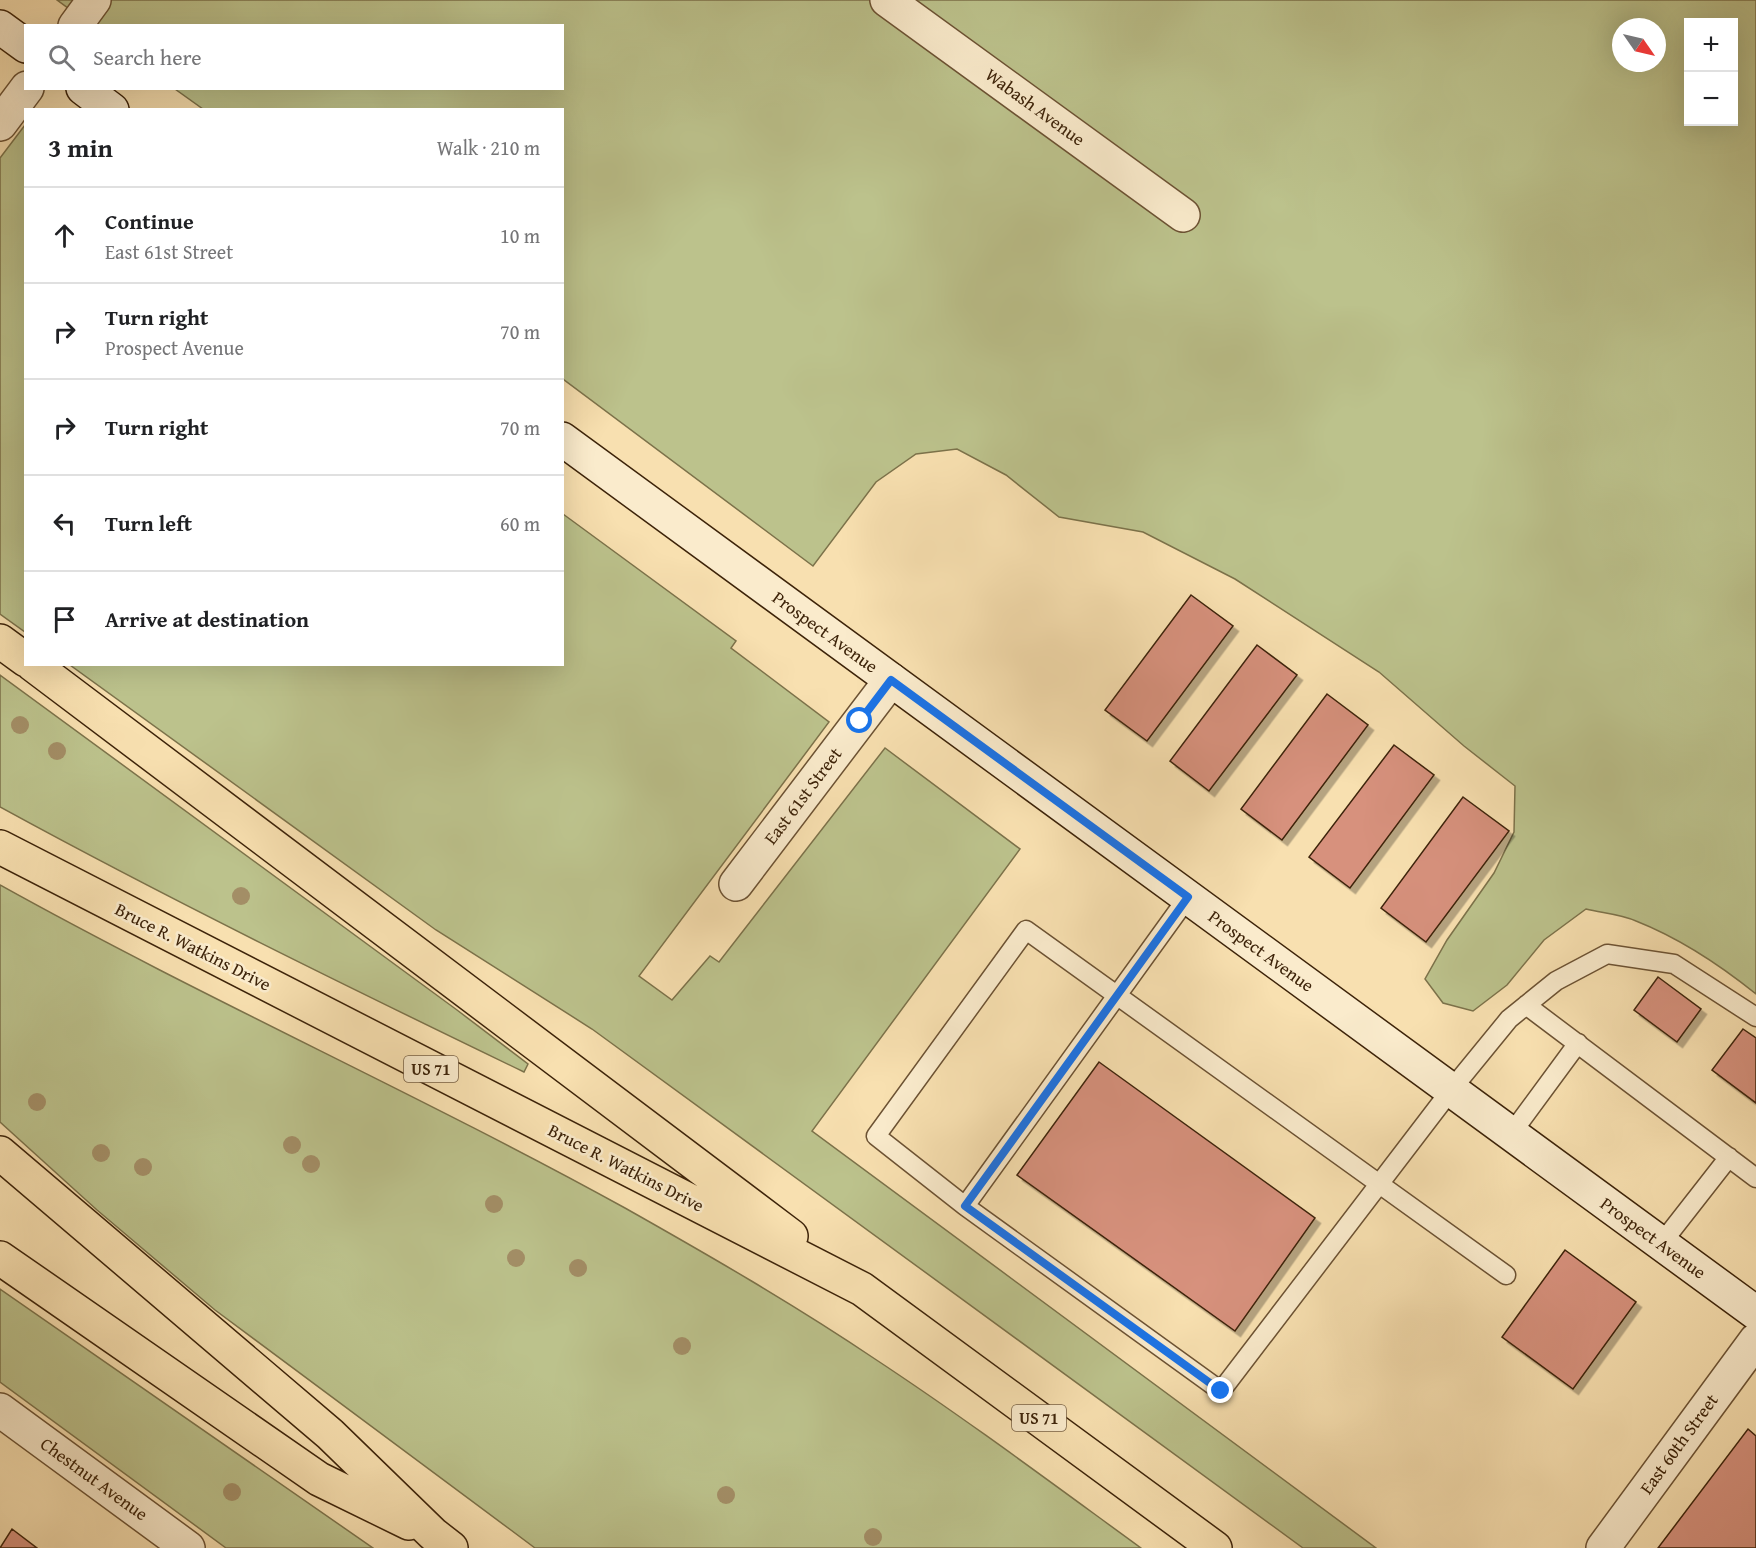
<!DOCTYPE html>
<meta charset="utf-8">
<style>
:root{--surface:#fff;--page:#f2f2f2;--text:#202124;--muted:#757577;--line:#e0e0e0}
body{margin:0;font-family:"Gentium Book Plus",serif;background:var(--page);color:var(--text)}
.controls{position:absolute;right:18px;top:18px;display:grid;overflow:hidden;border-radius:0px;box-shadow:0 6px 24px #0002}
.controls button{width:54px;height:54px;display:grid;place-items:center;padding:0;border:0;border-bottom:2px solid var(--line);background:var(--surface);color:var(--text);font:30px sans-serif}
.compass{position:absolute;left:1612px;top:18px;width:54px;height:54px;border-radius:50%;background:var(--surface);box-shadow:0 6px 24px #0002;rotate:124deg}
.stop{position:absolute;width:18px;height:18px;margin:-14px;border:4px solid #1a73e8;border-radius:50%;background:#fff}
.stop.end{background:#1a73e8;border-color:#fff;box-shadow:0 2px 6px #0008}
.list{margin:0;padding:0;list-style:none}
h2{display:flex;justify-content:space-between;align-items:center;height:78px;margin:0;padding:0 24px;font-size:26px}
h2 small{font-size:20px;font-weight:400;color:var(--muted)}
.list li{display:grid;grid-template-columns:39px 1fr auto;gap:18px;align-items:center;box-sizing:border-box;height:96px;padding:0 24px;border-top:2px solid var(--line)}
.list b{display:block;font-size:22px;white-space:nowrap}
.list p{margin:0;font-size:20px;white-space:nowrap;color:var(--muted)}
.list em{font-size:20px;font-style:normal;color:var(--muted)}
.icon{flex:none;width:33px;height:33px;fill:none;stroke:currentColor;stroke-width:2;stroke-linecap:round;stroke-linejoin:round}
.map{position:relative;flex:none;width:1756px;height:1548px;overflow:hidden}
.search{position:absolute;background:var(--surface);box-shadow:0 6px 24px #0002;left:24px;top:24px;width:540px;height:66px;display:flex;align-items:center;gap:15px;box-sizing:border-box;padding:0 21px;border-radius:0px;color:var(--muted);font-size:22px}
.panel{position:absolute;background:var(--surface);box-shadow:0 6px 24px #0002;left:24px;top:108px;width:540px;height:558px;border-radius:0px}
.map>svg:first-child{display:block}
</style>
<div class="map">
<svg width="1756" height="1548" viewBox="0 0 1756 1548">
<defs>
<filter id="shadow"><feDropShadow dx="5.5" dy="5.5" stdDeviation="0" flood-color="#0004"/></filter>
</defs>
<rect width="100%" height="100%" fill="#f8e0b0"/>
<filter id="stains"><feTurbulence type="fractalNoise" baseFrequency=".00333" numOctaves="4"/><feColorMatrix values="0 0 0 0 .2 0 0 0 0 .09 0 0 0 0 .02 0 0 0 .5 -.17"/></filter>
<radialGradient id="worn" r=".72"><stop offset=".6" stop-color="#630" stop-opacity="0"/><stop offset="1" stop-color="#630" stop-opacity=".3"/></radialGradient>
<path fill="#bcc28c" stroke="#7c724a" stroke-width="1.5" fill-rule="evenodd" d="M57,0h1699v994c-36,-29 -77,-56 -120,-73 -15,-7 -34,-8 -50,-12l-42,31 -37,45 -34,26 -30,-8 -18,-24 22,-39 47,-67 20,-41 1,-46 -51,-40 -85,-74 -144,-93 -92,-47 -84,-15 -53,-42 -49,-26 -41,5 -40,28 -63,84 -250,-187 -1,-269 -359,-1 -28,-20 387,-1v-62l-471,-1zM1688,22h46v100h-46zM1621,27h36v36h-36z
M25,125v507l-25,-18v-456z
M563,514l173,127 -5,7 98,74 -190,254 33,24 38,-44 9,6 166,-214 135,101 -208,282 564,417h-73l-711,-519 -156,-99 -366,-265 492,-1z
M0,675l457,335 71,54 -4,8c-176,-85 -352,-171 -524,-265z
M0,885c205,114 420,210 625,323 85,48 170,97 250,151 91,60 178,125 266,189h-606l-320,-238 -118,-100 -97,-88z
M0,1289l373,259h-147l-226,-166z"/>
<path fill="#d7917d" stroke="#3d2309" stroke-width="1.5" filter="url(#shadow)" d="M1191,595l42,31 -86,115 -42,-31z
M1257,645l40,30 -88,116 -39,-30z
M1327,694l41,31 -86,115 -41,-31z
M1394,745l40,30 -84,113 -41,-31z
M1463,797l46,34 -83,111 -45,-34z
M1658,977l43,32 -24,33 -43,-32z
M1743,1029l13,9v65l-44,-33z
M1099,1062l216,156 -80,113 -218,-156z
M1565,1250l71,52 -63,87 -71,-52z
M1748,1429l8,7v112h-98z
M12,1529l25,19h-37z"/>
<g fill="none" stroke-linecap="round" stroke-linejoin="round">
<defs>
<path id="service" d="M1188,897l-223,309 256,185 230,-301 58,-71 47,-38 51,-27 67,10 82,53
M1526,1005l230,173
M1511,1134l67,-91
M965,1206l-89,-70 150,-206 480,345
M1661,1244l68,-87"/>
<path id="minor" d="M887,0l296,215
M75,26l19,-26
M0,124l27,-36
M736,884l155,-204
M0,1410l188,138
M1603,1548l153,-208"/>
<path id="secondary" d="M0,27l26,19
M83,88l29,22
M562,439l1194,874"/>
<path id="trunk" d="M0,641l26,19
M32,664l759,572
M0,847l862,442 353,259
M0,1153l330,281 103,100 18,14
M0,1258l319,221 90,44"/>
</defs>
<use href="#service" stroke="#6c5233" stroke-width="21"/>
<use href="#minor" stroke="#6c5233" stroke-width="36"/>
<use href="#secondary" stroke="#3d2309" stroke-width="36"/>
<use href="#trunk" stroke="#3d2309" stroke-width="36"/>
<use href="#service" stroke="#faebcc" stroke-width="18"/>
<use href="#minor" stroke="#faebcc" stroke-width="33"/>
<use href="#secondary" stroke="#faebcc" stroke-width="33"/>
<use href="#trunk" stroke="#f8e0b0" stroke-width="33"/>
</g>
<g fill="#a38e66">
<circle cx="20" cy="725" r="9"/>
<circle cx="57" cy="751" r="9"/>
<circle cx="241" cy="896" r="9"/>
<circle cx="37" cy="1102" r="9"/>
<circle cx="292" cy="1145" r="9"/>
<circle cx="101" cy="1153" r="9"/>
<circle cx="311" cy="1164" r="9"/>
<circle cx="143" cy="1167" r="9"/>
<circle cx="494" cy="1204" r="9"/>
<circle cx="516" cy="1258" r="9"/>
<circle cx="578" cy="1268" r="9"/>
<circle cx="682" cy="1346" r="9"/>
<circle cx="232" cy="1492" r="9"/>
<circle cx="726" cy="1495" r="9"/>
<circle cx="873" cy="1537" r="9"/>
</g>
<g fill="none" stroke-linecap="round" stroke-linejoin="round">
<path stroke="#1a73e8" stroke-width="8" d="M860,721l31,-41 297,217 -223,309 256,185"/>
</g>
<g text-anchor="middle" stroke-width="5" stroke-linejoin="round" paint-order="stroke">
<g fill="#faebcc" stroke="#765f44" stroke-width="1.5">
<rect x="404" y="1056" width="54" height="26" rx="4.5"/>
<rect x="1012" y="1405" width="54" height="26" rx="4.5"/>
</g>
<g font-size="16" font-weight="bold" fill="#3d2309">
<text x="431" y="1075">US 71</text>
<text x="1039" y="1424">US 71</text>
</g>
<g font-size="18" fill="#3d2309" stroke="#faebcc">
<text transform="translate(1035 107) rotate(36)" y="6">Wabash Avenue</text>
<text transform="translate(825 632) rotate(36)" y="6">Prospect Avenue</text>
<text transform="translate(803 796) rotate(-53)" y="6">East 61st Street</text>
<text transform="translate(193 947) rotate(27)" y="6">Bruce R. Watkins Drive</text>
<text transform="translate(1261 951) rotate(36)" y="6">Prospect Avenue</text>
<text transform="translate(626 1168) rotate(27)" y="6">Bruce R. Watkins Drive</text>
<text transform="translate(1653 1238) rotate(36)" y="6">Prospect Avenue</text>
<text transform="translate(1679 1444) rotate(-54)" y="6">East 60th Street</text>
<text transform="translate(94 1479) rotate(36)" y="6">Chestnut Avenue</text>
</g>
</g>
<rect width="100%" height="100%" filter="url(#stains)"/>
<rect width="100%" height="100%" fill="url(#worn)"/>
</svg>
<div class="controls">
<button>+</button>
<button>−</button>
</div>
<svg class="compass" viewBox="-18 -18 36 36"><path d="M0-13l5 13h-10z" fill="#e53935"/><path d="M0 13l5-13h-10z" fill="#757577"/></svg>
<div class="stop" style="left:860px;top:721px"></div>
<div class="stop end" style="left:1221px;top:1391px"></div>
<div class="search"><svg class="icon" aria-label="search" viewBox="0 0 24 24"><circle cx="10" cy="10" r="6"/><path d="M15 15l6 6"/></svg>Search here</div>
<section class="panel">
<h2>3 min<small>Walk · 210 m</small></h2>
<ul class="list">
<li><svg class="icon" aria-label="ahead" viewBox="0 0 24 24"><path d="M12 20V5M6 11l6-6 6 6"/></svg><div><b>Continue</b><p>East 61st Street</p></div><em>10 m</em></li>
<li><svg class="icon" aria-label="right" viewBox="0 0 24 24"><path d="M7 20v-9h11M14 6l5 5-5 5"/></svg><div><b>Turn right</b><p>Prospect Avenue</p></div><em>70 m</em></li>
<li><svg class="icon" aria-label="right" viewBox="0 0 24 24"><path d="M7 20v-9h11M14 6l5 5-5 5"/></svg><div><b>Turn right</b></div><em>70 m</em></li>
<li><svg class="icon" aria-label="left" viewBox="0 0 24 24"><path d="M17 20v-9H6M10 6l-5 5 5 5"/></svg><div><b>Turn left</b></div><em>60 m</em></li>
<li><svg class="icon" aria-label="arrive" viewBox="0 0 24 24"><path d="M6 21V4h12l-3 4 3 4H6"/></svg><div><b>Arrive at destination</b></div></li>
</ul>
</section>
</div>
